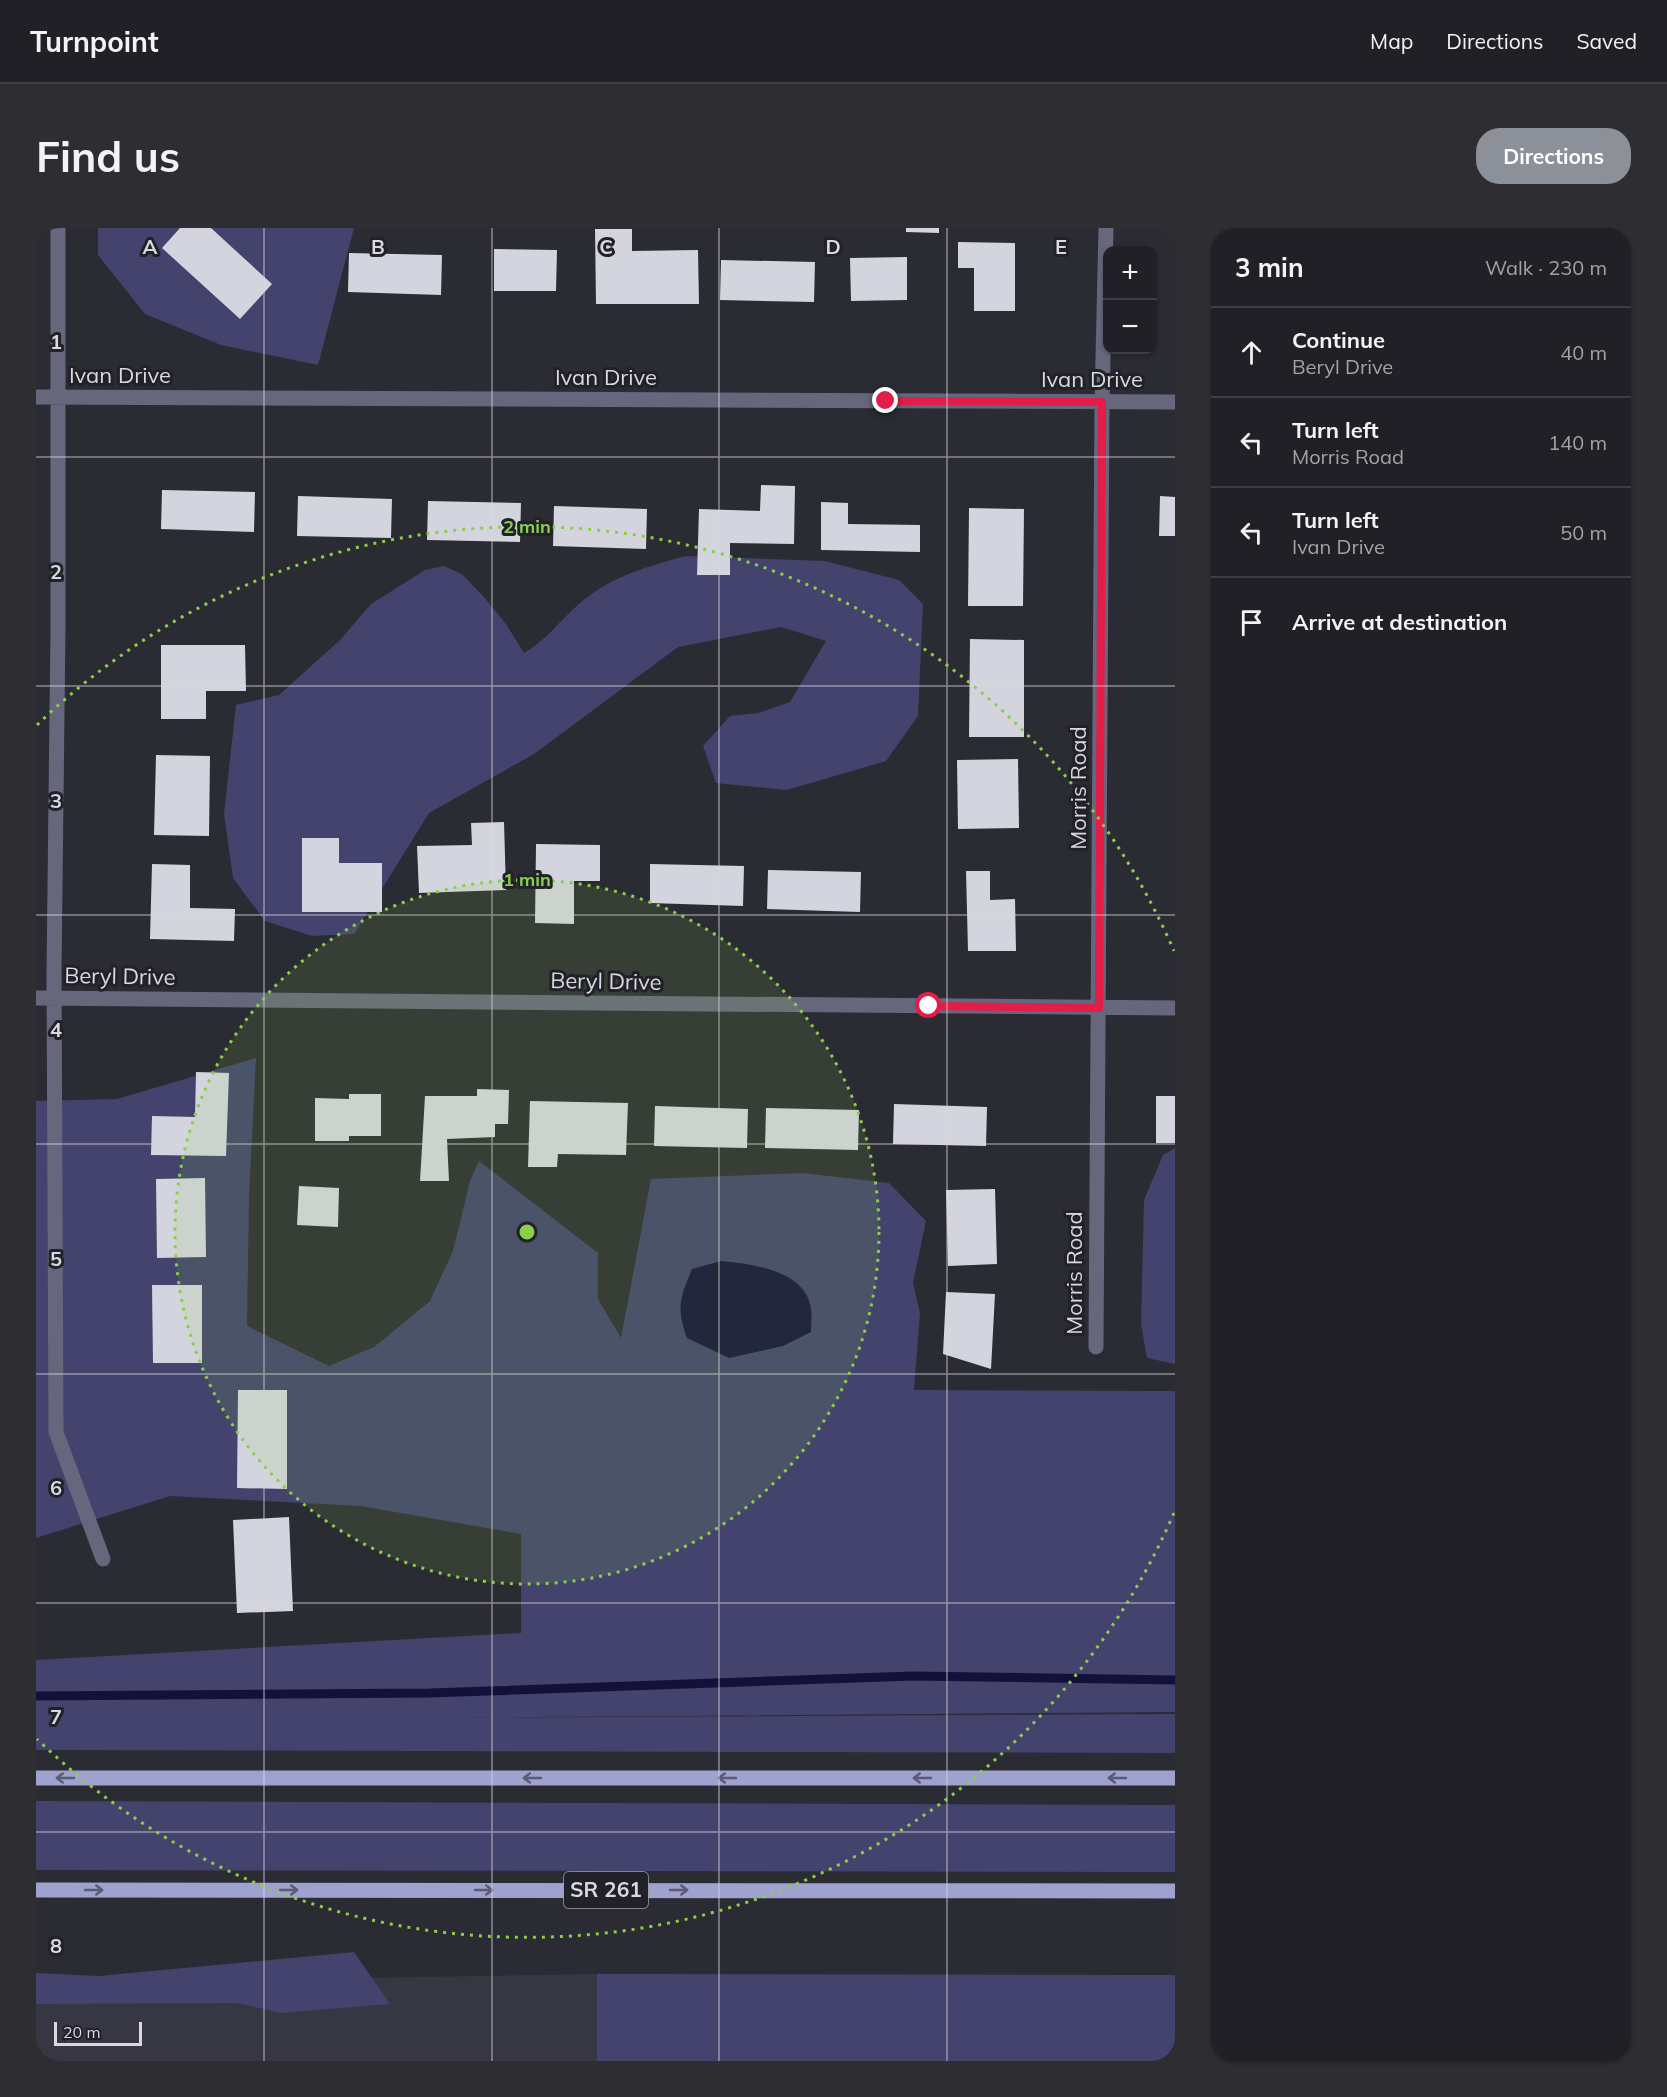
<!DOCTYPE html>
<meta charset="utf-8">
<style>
:root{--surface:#202026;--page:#2d2d32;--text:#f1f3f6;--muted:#a2a3a7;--line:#3d3e43;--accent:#8c9099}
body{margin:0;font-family:Mulish,sans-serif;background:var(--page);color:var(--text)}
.controls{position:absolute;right:18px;top:18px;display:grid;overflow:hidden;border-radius:12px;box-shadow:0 2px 4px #0004}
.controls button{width:54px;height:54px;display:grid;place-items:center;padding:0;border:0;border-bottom:2px solid var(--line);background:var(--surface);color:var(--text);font:30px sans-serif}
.scale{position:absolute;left:18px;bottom:15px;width:88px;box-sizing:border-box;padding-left:6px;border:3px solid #d8d8dd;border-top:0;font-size:16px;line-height:21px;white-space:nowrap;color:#d8d8dd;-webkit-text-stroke:4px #212229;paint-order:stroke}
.stop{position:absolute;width:18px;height:18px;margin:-14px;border:4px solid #e11d48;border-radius:50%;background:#fff}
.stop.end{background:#e11d48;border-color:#fff;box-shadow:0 2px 6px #0008}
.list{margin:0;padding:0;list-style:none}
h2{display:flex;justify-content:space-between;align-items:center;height:78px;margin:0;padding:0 24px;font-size:26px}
h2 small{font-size:20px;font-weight:400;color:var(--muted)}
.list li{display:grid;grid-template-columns:39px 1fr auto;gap:18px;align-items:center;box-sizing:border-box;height:90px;padding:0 24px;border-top:2px solid var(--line)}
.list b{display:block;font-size:22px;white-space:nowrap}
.list p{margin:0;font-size:20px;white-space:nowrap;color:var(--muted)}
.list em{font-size:20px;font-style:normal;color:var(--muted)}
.icon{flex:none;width:33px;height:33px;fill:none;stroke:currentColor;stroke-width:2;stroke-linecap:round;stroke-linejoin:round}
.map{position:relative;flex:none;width:1139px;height:1833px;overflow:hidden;border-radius:24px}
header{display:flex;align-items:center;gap:36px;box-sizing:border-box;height:84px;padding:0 30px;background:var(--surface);border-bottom:2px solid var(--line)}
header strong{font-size:28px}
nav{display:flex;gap:33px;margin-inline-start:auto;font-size:21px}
.intro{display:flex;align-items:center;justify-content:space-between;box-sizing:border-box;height:144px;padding:0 36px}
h1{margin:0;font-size:42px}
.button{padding:15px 27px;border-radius:24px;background:var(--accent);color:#fff;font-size:21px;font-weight:700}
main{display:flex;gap:36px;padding:0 36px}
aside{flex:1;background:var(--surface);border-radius:24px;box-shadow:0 2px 4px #0004}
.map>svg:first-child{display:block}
</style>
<header>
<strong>Turnpoint</strong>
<nav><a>Map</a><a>Directions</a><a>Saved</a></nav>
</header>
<div class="intro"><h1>Find us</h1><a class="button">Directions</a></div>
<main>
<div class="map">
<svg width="1139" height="1833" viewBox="0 0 1139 1833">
<rect width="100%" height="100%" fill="#2b2b33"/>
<path fill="#363743" d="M561,1746v87h-561v-78z"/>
<path fill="#43436e" d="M62,0h256l-36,137 -97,-20 -76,-31 -47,-59z
M650,328l139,5 74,19 24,24 -5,112 -32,45 -99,29 -71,-7 -13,-37 27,-30 28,-3 32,-11 36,-61 -45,-14 -103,20 -144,107 -105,59 -75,121 -42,2 -47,-15 -32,-43 -9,-64 12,-109 43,-10 61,-55 31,-36 54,-34 19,-4 18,8 21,22 23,28 18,29c23,-13 36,-33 56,-50 32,-27 66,-36 106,-47z
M220,830l-7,139 -2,129 82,40 45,-19 56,-46 23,-50 17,-70 9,-20 119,92v46l23,39 30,-159 151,-6 87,10 37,38 -13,62 7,30 -6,77 261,1v321l-746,6 746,-4v39l-1139,-3v-90l485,-27v-99l-160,-28 -191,-10 -134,42v-437l81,-2z
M1139,920v216l-28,-6 -6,-34 3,-124 19,-45z
M0,1573l1139,4v67l-1139,-2z
M318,1724l36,52 -109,9 -44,-10 -201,1v-31l63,3z
M561,1746l578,1v86h-578z"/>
<path fill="#15103a" d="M685,1033c31,3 84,9 90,47 1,8 0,16 0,24l-28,14 -54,12 -42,-20c-11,-30 -7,-40 5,-69z"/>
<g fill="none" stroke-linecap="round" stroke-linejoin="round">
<path stroke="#15103a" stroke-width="9" d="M0,1468l394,-3 483,-17 262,4"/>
</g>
<path fill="#d4d4de" d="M144,0h31l61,56 -32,35 -78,-71z
M870,0h33v5l-33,-1z
M559,1h37v22l66,-1 1,54h-103z
M922,14l57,1v68h-41v-43h-16z
M458,21l63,1 -1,41h-62z
M313,25l93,2 -1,40 -93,-3z
M871,29v43l-56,1 -1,-43z
M685,32l94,2 -1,40 -94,-2z
M725,257l34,1 -1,58 -64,-1v32h-33l2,-66 61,2z
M126,262l93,2 -1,40 -93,-3z
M262,268l94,3 -1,39 -94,-2z
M1124,268l15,1v39h-16z
M392,273l93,2 -1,39 -93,-2z
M785,274l27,1v21l72,1v27l-99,-2z
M518,278l93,3 -1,40 -93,-3z
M933,280l55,1 -1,97h-55z
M934,411l54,1v97h-55z
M125,417h84l1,46h-40v28h-45z
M120,527l54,1 -1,80 -55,-1z
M982,531l1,69 -61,1 -1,-69z
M468,594l2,68 -87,3 -2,-47 55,-1 -1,-22z
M266,610h37v25h43v49h-80z
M500,616l64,1v36h-26v43l-39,-1z
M116,636l38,1v43l45,1 -1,32 -84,-2z
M614,636l94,2 -1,40 -93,-3z
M732,642l93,2 -1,40 -93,-3z
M930,643h24v29l25,-1 1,52h-48z
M160,844l33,1 -3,83 -75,-1 1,-39 43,1z
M441,861l32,1 -1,34h-13v13l-48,2 2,42h-29l5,-85h52z
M313,866h32v42h-32v5h-34v-43l34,1z
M1120,868h19v47h-19z
M494,873l98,2 -2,52 -68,-1 -1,13h-29z
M858,876l93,3 -1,39 -93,-2z
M619,878l93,3 -1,39 -93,-2z
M730,880l93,2 -1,40 -93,-2z
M169,950l1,79 -49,1 -1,-79z
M263,958l40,2 -1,39 -41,-2z
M959,961l2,75 -49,2 -2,-76z
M116,1057h50v78h-49z
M910,1064l49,2 -4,75 -48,-15z
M202,1162h49v99l-50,-1z
M253,1289l4,94 -56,2 -4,-93z"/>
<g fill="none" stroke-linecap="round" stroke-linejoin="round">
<path stroke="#66677d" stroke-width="15" d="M22,0v399l-4,346 2,459 47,127
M0,169l1139,5
M0,770l1139,10
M1060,1119l6,-945 4,-174"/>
<path stroke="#9fa1ce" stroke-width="15" d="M0,1550h1139
M0,1662l1139,1"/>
</g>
<defs><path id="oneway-shaft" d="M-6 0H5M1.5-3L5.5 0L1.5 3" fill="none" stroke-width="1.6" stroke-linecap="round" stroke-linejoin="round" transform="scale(1.5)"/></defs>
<g stroke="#5a5b73">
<use href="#oneway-shaft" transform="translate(29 1550) rotate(180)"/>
<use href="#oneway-shaft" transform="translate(496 1550) rotate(-180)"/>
<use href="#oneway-shaft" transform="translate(691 1550) rotate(-180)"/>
<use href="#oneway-shaft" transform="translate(886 1550) rotate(-180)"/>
<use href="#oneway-shaft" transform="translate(1081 1550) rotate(-180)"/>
<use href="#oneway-shaft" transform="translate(58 1662)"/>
<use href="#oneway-shaft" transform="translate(253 1662)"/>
<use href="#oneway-shaft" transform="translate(448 1662)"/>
<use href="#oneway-shaft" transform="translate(643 1662)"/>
</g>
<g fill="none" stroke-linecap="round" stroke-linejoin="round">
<path stroke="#e11d48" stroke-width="8" d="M850,173l216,1 -3,606 -170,-2"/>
</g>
<path fill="none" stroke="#d8d8dd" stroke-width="1.5" stroke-opacity="0.55" d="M228,0v1833M456,0v1833M683,0v1833M911,0v1833M0,229h1139M0,458h1139M0,687h1139M0,916h1139M0,1146h1139M0,1375h1139M0,1604h1139"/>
<circle cx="491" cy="1004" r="352" fill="#89cf48" fill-opacity=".12"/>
<g fill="none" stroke="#89cf48" stroke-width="3" stroke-dasharray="3 6">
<circle cx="491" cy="1004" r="352"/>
<path d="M1138 1285A705 705 0 0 1 1 1511M1 497A705 705 0 0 1 1138 723"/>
</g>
<g text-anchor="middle" stroke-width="6" stroke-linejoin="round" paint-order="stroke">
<rect fill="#212229" stroke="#a1a1a7" stroke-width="1.5" x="528" y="1644" width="84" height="36" rx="4.5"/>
<g font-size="21" font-weight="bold" fill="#d8d8dd">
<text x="570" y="1669">SR 261</text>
</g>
<g font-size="22" fill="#d8d8dd" stroke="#212229">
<text x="84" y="155">Ivan Drive</text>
<text x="570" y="157">Ivan Drive</text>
<text x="1056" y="159">Ivan Drive</text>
<text transform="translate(1042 560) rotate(-90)" y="8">Morris Road</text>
<text transform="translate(84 748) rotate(1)" y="8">Beryl Drive</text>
<text transform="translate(570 753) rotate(1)" y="8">Beryl Drive</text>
<text transform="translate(1038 1045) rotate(-90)" y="8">Morris Road</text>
</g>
</g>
<g font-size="20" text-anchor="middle" font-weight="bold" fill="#d8d8dd" stroke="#212229" stroke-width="6" stroke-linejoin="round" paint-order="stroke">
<text x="114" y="26">A</text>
<text x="342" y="26">B</text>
<text x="570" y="26">C</text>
<text x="797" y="26">D</text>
<text x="1025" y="26">E</text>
<text x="20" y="121">1</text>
<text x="20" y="351">2</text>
<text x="20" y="580">3</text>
<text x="20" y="809">4</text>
<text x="20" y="1038">5</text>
<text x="20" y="1267">6</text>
<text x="20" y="1496">7</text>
<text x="20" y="1725">8</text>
</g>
<circle cx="491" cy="1004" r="9" fill="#89cf48" stroke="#212229" stroke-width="3"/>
<g font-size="18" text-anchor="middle" font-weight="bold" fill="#89cf48" stroke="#212229" stroke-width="6" stroke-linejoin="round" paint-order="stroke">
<text x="491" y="305">2 min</text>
<text x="491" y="658">1 min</text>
</g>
</svg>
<div class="controls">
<button>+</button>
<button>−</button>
</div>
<div class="scale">20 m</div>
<div class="stop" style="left:893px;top:778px"></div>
<div class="stop end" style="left:850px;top:173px"></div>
</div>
<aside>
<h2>3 min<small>Walk · 230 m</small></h2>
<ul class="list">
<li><svg class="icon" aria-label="ahead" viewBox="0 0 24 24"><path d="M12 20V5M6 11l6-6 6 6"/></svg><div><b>Continue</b><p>Beryl Drive</p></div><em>40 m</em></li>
<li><svg class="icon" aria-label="left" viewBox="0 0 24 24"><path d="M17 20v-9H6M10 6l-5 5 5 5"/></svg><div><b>Turn left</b><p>Morris Road</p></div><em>140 m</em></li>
<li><svg class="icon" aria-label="left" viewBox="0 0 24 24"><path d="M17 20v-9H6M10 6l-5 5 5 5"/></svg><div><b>Turn left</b><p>Ivan Drive</p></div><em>50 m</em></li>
<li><svg class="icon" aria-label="arrive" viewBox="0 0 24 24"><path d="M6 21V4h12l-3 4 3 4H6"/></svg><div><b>Arrive at destination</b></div></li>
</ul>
</aside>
</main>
